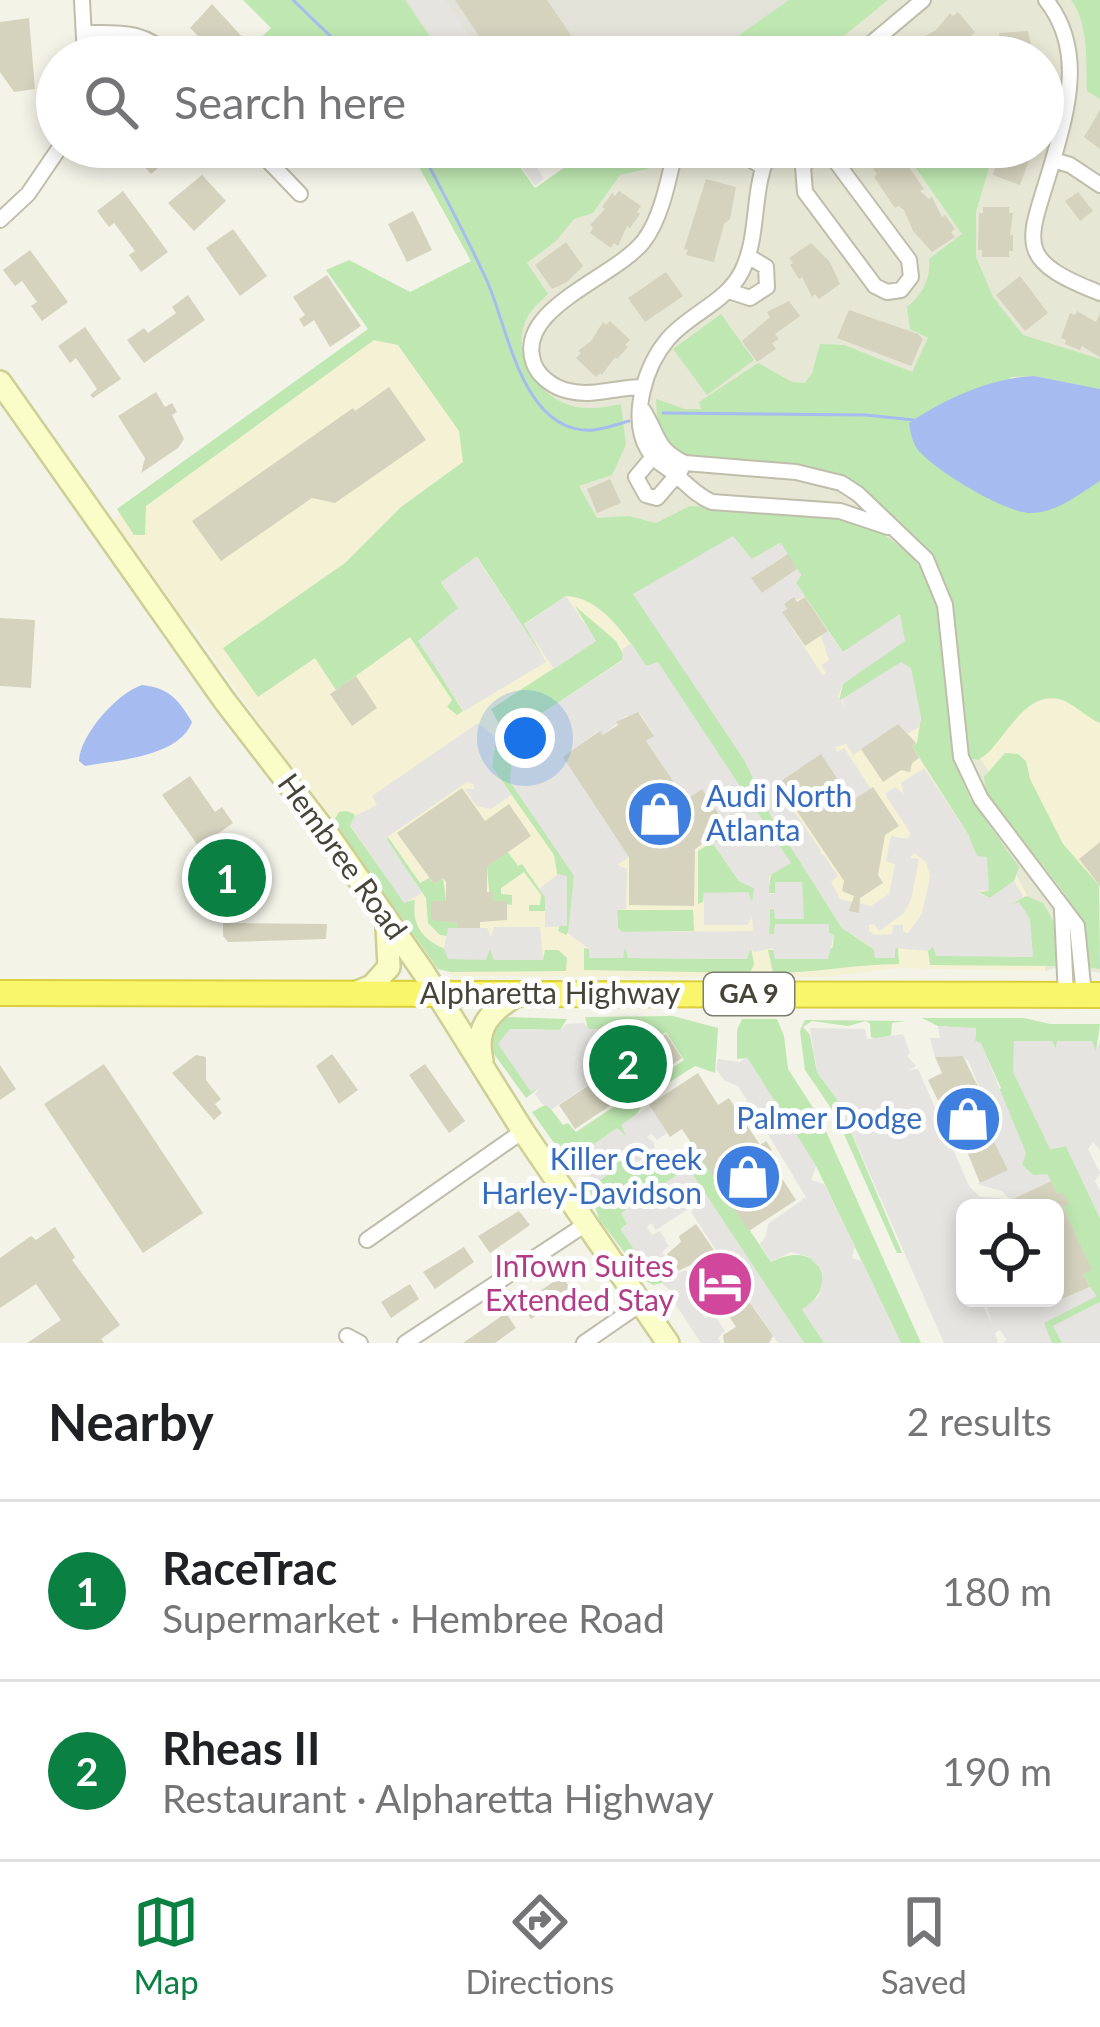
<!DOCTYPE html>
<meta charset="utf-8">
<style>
:root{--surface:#fff;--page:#f6f6f6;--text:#202124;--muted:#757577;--line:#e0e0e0;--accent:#0b8043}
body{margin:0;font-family:Lato,sans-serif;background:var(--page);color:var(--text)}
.controls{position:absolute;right:36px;bottom:36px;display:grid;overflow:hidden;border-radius:18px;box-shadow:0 6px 18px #0003}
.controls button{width:108px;height:108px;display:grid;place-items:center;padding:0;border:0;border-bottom:3px solid var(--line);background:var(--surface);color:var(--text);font:60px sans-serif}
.you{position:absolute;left:525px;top:738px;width:42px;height:42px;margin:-30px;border:9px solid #fff;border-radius:50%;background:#1a73e8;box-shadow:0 0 0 18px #1a73e833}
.badge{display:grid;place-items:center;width:78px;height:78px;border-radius:50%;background:var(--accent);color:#fff;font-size:39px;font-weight:700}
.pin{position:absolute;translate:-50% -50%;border:6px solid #fff;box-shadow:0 3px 12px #0006}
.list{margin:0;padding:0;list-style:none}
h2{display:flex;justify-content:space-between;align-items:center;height:156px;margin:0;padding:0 48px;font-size:51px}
h2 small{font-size:39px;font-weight:400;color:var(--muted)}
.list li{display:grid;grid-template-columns:78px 1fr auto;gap:36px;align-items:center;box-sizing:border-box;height:180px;padding:0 48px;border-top:3px solid var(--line)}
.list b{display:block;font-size:45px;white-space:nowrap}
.list p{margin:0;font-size:39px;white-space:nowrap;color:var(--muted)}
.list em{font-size:39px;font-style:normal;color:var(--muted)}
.icon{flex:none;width:66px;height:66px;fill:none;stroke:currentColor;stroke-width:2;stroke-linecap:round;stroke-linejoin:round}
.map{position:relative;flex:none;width:1100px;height:1343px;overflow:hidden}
.search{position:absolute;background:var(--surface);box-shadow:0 6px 18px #0003;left:36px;right:36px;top:36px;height:132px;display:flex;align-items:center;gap:30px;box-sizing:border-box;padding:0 42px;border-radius:66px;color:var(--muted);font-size:45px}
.sheet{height:516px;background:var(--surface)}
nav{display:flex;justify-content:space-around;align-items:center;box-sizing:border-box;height:168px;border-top:3px solid var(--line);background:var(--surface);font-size:33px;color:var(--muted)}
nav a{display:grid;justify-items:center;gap:6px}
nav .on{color:var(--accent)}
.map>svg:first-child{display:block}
</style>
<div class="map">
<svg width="1100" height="1343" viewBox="0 0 1100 1343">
<rect width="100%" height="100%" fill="#f3f3e8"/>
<path fill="#e7e7d6" d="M836,0h264v973l-40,-6 -15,4v-42l-32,-60 -391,-305 -121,-196 -12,-117 144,-104h410v-90h-286z"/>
<path fill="#f5f1d4" d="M489,251l12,117 120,195 199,-40 124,237 69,109 32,60v42l-148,-3 -73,9 -370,-1 -26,-13 -18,-25 -1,-10 -10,-13 -8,-4 -198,-283 -30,-29 -52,-77z
M1100,638v304l-120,-184 -6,-47z"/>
<path fill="#e3e2d9" d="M329,0h507l-79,57h-388z"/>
<path fill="#bfe7b2" d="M243,0h162l39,57h-204l31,-29z
M789,0h99l-70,57h-110z
M1071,0h29v99l-13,-8c-1,-28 2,-68 -16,-91z
M408,147h98l29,41 59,-41h67l-14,22 -27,6 -27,38 -19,6 -18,22 -29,22 21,31c-6,6 -15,14 -20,22 -18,33 3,72 36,87 17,8 39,5 57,1l5,41 -14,30 -33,11 18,32 32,-2 27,7 34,-17 130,6 50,13 38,27 14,17 17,44 15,149 16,36 49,69 -5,14 -24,17 -12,-6 10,-1 -20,-57 -56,-88 5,-3 4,-26 -20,-54 -62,38 4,-17 16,-12 41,-57 -57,37 -47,-69 5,-8 -21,-32 -28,16 -118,36 111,166 25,53 72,114 33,22 23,-2 1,16c-43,0 -83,9 -126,9l-5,-23h6l2,9 53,-9 4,-3 1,-12 -5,-2v-9l-54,1 -1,10 -5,-1 1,-25h4l2,10 -1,-26h-7l3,-19 -114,-211 -11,3c-18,-27 -44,-69 -80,-70l-42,28 22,38 -69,-105 -36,26 18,25 -40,33 44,70 -6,4 -10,-8 5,-7 -42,-63 -74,53 -21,-32 -57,39 -35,-49 122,-85 56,-56 62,-45 -4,-31 -61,-86 -24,-5 -228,166 -1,29h-11l-17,-26 251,-180 -42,-59 23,-10 61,32 61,-31z
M901,147h94l-19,65v45l17,40 30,38 77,24v30l-66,-13 -23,1 -68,94c71,41 83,58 157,10v242c-13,-5 -28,-21 -41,-24 -38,-8 -55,47 -81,61l-9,-2 -17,-155 -14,-38 -11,-15 -38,-37 -50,-34 -145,-19c-35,-11 -36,-26 -38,-61l29,10h16l-2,-7 59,-39 34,19 13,1 7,-10 8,-29 24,1 68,27 16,-34 -18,-9 -3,-22c15,-12 24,-28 22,-48l33,-25z
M721,314l33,46 -47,35 -34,-46z
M575,606l41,35 9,17 -81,54 -31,32 -1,15 62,117 -4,53 -4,6 -8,-4 2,-6 6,1 -12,-71 -62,-88 6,-45 -7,-13 105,-68z
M1005,753l13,1 8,7 4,18 33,65 36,41 1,84 -14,-2 -7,-44 -14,-29 -79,-100 -2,-17z
M346,811l8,3 2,7 -6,5 54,76 11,-2c-4,26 9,41 33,50l1,9h36l5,-10 4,10h49l2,-9h13l9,8 -1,13 -115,1 -13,-3 -105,-147 6,-10z
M388,837l32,46 9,-5 5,6 9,-6 3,23h-15v18l27,4v5h-10v8l-8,-1 -12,-12 -2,-25 -40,-58z
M712,842l27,39 15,7v14l-6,-2 -1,-7h-43l-1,9 -5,2v-53z
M508,852l10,14 4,-2 23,33v14h-16v-6h11l1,-10 -17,-23 -23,16v6l11,1v10l-22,-4 -3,-34z
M1026,896l17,7 18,31 -6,32 -125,-1 -2,-14 5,-5 3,9 96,2 -23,-52z
M617,910h76l1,21 -72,1 -4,-4z
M625,947l4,11 117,1 5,-11 3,16 -4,9 -166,-3v-22l5,1v8z
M673,1016l45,12 -3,45 -20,-7 -49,31 -9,17 -15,11 4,11 -8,-7 -33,22 5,8 -12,7 -19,-16 -27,-38 15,-8 16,21 5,-2 8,9 108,-72 -18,-28 -20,14 -5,-17h-53l-3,-12z
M505,1017l62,2 -7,11 -50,-1 -11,14 33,48 8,-4 -14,11 -37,-51 7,-24z
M922,1018h102l26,6h50l-4,27 -4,-1v-8l-36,9 -4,-10 -38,1 37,107 15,-3 34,72v84l-46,24 8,17h-10l-9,-20 47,-36 -7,-13 8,-5 -28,-62 5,-4 -11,-9 -10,-19h-14l-11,-10 -24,-73 3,-4 -20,-44 -6,-3 1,-12 -38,-3z
M742,1019h35l7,17 4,33 33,51 100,223h-20l-85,-177 -69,-108 -10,1v-29z
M805,1020l101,1 -14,2 -1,12 -13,4 -7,-2 -1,-13 -4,-3 -18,5 -36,-5 -9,6 7,8 7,37 20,27 65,154h-5l-62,-139 -30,-44 -5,-39z
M694,1147l77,115c44,-24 73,18 32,48l21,33h-20l-116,-175 -67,61 34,51 7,-4v7l-9,2 -7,-4 -47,-62 -14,-43 11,7 18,-13 -4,-9 3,-3 42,8 2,-12 11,2 8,-6 4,6z"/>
<path fill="#e5e4e0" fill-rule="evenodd" d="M407,0h38l39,57h-38z
M508,147h37l3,4 25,-4 -18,13 -7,-9 -15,11 11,17 -9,7z
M733,536l19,23 29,-16 7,11 -36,23 10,16 35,-24 4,6 -5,8 9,14 -21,7 3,5 -5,3 40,63 4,-2 -5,-8 8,-5 -8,-24 7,-5 15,21 57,-38 5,27 -62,43 -5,12 8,13 -4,-10 59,-37 10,6 10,49 -2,10 -14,8 -8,-10 -44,30 -7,-11 -11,3 2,5 7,-4 27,41 -19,12 -31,-46 -42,27 8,14 -9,7 3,4 7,-5 33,49 -2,3h4l15,22 -7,6 9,17 31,7 18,-12 6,-30 -9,-3 5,-25 16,3 4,-5 -26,-40 10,-7 9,7 -3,-11 23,-15 44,66 9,22 10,1 2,34 -10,-1v4l11,4 24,-17 5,8 4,8 -14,8 10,-3 11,17 3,38 -97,-1 -3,-10 -5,5 -33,-3v10h-20l-2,-10 -31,-20 -72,-114 -25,-53 -112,-167zM914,853l12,9 4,14 -8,38 -14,19 -5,-1v-7h-10l-1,9 -17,1 -6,-4v-6l5,-1 5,7 24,-17 8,-14 8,-41 -9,-1z
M476,557l70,105 -82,49 -46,-70 40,-33 -17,-26z
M566,596l30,45 -42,28 -30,-44z
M631,643l15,23 12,-4 133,201 -22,13v18l6,-1v-11h27l2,37h-29l-1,-10 -4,-1 -1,26h5l1,-10h54v9l5,2 -6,24h-53l-2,-11 -19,4 -3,-4 -4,11 -119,-1 -3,-11 -2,11h-34v-9l-21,-16 6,-57 -64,-94 3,-38 4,-9 27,-23 78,-51 1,-12zM639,712l15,23 -8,6 40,59 16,-10 25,36 -17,13 29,42 15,7 -2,14 -4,-10 -44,1v32h44l4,-10 1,16 -131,1 -4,-4 -1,-18 9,-1 1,-40 -10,-4 12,-8 -44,-116 14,-10 4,4 24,-20 3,3z
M478,723l18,15 -4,29 19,28 -20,14 -14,-3 -12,-17h9v-5l-7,-2 -81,56 36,55 -18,10 -54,-78 5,-9 22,-11 -5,-9z
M558,874l9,2v50l-22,1v-30l-6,-8z
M494,927h46l3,33h-49l-4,-11 -4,11 -38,-1 -4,-11 4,-20h39l4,9z
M584,1023l5,6h53l4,17 -94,63 -10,-5 -7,-10 5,-7 -9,5 -33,-48 12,-15 50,1 7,-6z
M938,1026l38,2 -1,13 6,2 45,110 -4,12 11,10 14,-1 4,7 -41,19 -8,-9 -25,-7 31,-14 -31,-63 8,-5 -16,-40 -6,-6 -28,1 -5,-19h10z
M810,1028l55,1 2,10 36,-5 7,19 -3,3 9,10 -7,4 9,-1 51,117 11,11 20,1 4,5v5h-39v90h14l13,25 -8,-25h71v-14l7,15 28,-12 7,9 -53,27 8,20h-50l5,-3 -7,-10 -5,3 3,10h-54l-107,-244 -20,-27z
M1014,1041h38l3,10 2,-10h35l4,10 4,-10v109l-7,-8 -5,7 12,24 -5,8 5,10v27l-34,-72 -16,3 -37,-77z
M747,1057l40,64 -7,8 11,-3 25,40 -5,14 13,4 31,62 -3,12 10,3 39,82h-77l-22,-33 17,-14 4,-20 -4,-9 -10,-10 -18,-5 -20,10 -11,-18 6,-8 2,-12 38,-27 -46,-76 -8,2 -11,-17 6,-6 -9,-14 -13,-5 -9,-12 2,-10 22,3z
M650,1106l17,27 -10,7 -5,-6 -5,3 7,6 2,23 -43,-8 -3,3 5,8 -20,14 -15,-18 10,-6 -5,-9 32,-22 9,8 -5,-11z
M688,1167l116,176h-26l-41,-61 7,-6 -9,3 -44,-67 5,-5 -6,-10 -4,2 5,8 -35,23 -5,-7 -4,4 5,8 8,-4 9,15 -7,6 14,22 10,-4 12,17 -8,7 15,24 10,-3 8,13 2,3 -7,7 3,5h-20l-29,-44 2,-5 -12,-11 1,-7 -9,4 -33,-50 6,-6 -6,-11z
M1100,1302v41h-38l-9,-17z"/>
<path fill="#a6bbef" d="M1034,376l66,13v92c-21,13 -42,31 -68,32 -25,1 -90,-39 -108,-57 -11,-9 -13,-20 -15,-33 36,-24 81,-45 125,-47z
M142,685c27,3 36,14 50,37 -13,35 -75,38 -107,44l-6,-5c1,-26 38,-68 63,-76z"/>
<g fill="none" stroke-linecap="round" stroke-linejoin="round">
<path stroke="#a6bbef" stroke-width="3" d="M293,0l59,57
M419,147c23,44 47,88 68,134 21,46 35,154 106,149 12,-1 25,-6 36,-9
M663,413l203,2 48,5"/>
</g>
<path fill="#d5d3be" d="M455,0h92l39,57h-93z
M212,4l35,38 -11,15h-16l-30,-29z
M958,12l17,20 -4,4 2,4 -18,12 -1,5h-51l18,-9 4,-7 -3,-3 14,-8 14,-17 3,3z
M29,18l6,71 -21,3 -14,-20v-50z
M1028,31l6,26h-33l-2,-24z
M1100,110v39l-16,-12z
M126,147h57l-32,27z
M1000,147h34l-14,38 -27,-10z
M895,155l4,5 3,-3 22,32 -4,2 9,8 3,-2 10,20 3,-2 10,14 -4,3 4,5 -23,15 -19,-21 -9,-21 -5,-4 -4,2 -21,-31 3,-3 -4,-5z
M202,175l24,26 -32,30 -26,-28z
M706,179l30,8 -6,32 -6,5 -10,38 -28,-7 2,-5 -4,-1z
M123,191l45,61 -27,20 -12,-17 6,-4 -21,-28 -5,4 -12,-16z
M619,191l22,15 -4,6 3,2 -10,14 -3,-2 -9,20 -4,-3 -3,5 -21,-15 3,-6 -3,-2 15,-16 -3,-2 10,-14 3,3z
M1078,192l15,19 -13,10 -15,-20z
M983,207h26v6h4l-3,22h3v16h-4v6h-27v-7h-4l1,-37h4z
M413,211l19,39 -25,12 -19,-38z
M233,229l34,47 -27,20 -34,-48z
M566,242l17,24 -16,16 -15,7 -17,-24z
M811,243l19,19 10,22 -21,15 -4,-5 -3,3 -10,-20 -3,2 -9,-14 3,-2 -4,-5z
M30,250l38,52 -26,19 -11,-15 6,-4 -15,-21 -7,5 -12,-16z
M666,272l17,24 -38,26 -17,-24z
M327,275l34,51 -31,21 -16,-27 -10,7 -5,-8 6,-4 -12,-18z
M1020,276l28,37 -23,18 -29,-36z
M188,295l17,25 -61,43 -17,-23 17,-12 4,5 28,-20 -4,-6z
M789,301l11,15 -25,18 4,5 -7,4 4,6 -19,13 -15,-21 28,-24 -3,-5z
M849,310l69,24 5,5 -12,27 -74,-28z
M1077,311l19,11 4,-9v44l-18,-11 -2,4 -15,-6 1,-4 -5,-2 9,-25 5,2z
M610,321l20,19 -5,5 3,2 -11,12 -2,-2 -13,18 -2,-2 -4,4 -20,-19 5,-5 -3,-2 13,-10 12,-19 3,3z
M85,327l36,52 -28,19 -3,-3 7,-6 -21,-31 -6,5 -12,-17z
M389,387l37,53 -91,63 -23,-5 -91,63 -29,-40 161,-113 2,3z
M156,392l9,15 7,-4 5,9 -5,3 12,24 -6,9 -37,25 4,-15 -27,-42z
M610,479l11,24 -24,10 -10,-24z
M788,554l9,15 -35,24 -11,-15z
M794,597l3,5 8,-5 23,34 -23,15 -23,-34 5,-3 -3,-5z
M0,618l35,2 -4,68 -31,-2z
M356,676l21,32 -25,18 -22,-32z
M638,712l16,24 -8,5 40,59 16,-11 25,38 -32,22 -1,57 -65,-1v-48l-66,-100 37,-26 3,4 15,-10 -2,-3z
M898,724l18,19 -4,3 7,12 -7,5 -2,9 -9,-2 -18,12 -22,-33z
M821,754l31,47 21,-14 26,39 -14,9 -7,40 5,8 -23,15 -1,15 -10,-2 5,-15 -12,-5 2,-10 -66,-98z
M190,776l25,36 7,-5 11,16 -34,24 -37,-52z
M462,788l23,33 24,-17 22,32 -44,31v25h6v9h14v19l-27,2v6h-22v-5l-27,-3v-19h15v-19l-3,-4 -9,6 -37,-51z
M1100,842v44l-21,-27z
M254,861l1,33 -56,1 -1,-33z
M223,923l104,1 -1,15 -98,3 -5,-6z
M666,1034l16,24 -107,71 -16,-24z
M332,1054l26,36 -19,14 -23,-38z
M196,1055l10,2v23l15,19 -6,5 7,9 -8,7 -42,-47z
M963,1056l23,47 -9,4 31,63 -28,13 -27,-65 -5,3 -20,-41 14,-7 -7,-16z
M104,1064l99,149 -60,40 -99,-149z
M425,1064l40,57 -16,12 -40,-58z
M0,1065l16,24 -16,11z
M698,1073l20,32 11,-7 31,47 6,-4 6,9 -6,4 30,46 -47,31 -67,-102 -12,8 -21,-32z
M1051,1181l6,13 6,-2 6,12 -6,3 29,63 -9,4 7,13 -28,12 -7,-15v-76h-51l-2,-4z
M519,1211l11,14 -40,28 -12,-17z
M696,1224l77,112 -4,7h-45l-1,-8 13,-8 -14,-21 -13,12 -17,-26 12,-14 -9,-15 -17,8 -11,-17 14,-12 -2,-6z
M55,1227l20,30 -3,3 48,65 -19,14 3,4h-77l34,-23 -25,-36 -36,24v-50l31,-22 5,4z
M464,1247l10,15 -39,27 -12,-17z
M562,1276l10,15 -41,28 -10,-15z
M410,1284l9,15 -28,19 -10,-16z
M506,1313l10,15 -21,15h-32z"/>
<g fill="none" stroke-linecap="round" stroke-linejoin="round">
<defs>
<path id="street" d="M82,0l3,57
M1046,0c38,48 23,105 7,160
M86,33c34,0 59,-3 84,24
M855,57l68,-57
M255,147l45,47
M731,147l30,19
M772,147c-22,39 -11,85 -30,124 -16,32 -52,42 -74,68 -23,27 -39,79 -20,111 6,11 19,17 28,25 12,10 21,21 36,27l128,9 48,16
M817,147l-14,20 2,25 70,94 12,6 14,-2 10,-13 -2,-17 -84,-113
M1100,185l-30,-20 -17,-5c-23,81 -44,98 47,133
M0,220l28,-26 32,-47
M729,291l21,7 17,-11 -1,-20 -18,-11
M642,387c-24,0 -49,10 -73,4 -15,-3 -30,-14 -35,-27 -21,-55 79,-85 109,-122 19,-24 26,-65 33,-95
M643,410c16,25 12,39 42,53l111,9 45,11 17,11 68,65 19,46 16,152 20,42 96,127 7,69
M657,452l-21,25 10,18 11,3 24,-28
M1062,910l4,86
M367,1240l156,-109
M347,1336l13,7
M405,1343l181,-119
M584,1343l58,-40"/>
<path id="secondary" d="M0,382l224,318 107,139 93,134 99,158 145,212
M352,994l20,-8 17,-19 -2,-41
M482,1060c-8,-33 9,-50 37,-66"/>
<path id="highway" d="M0,993l1100,2"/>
</defs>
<use href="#street" stroke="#bfbeab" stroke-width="18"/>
<use href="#secondary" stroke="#cdcf96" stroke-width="26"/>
<use href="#highway" stroke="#dacf3c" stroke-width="28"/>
<use href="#street" stroke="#fff" stroke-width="14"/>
<use href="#secondary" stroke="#fafdc8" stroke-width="21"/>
<use href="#highway" stroke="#faf66c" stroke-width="24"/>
</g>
<defs>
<symbol id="shop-disc" viewBox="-11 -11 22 22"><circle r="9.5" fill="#3f7fe0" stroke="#fff"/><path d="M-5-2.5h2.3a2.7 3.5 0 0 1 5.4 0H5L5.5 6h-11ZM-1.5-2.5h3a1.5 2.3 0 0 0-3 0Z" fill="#fff"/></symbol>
<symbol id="hotel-disc" viewBox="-11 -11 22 22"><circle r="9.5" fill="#d1479c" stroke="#fff"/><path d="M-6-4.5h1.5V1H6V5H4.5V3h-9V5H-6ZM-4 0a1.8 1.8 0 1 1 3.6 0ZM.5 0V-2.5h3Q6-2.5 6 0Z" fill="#fff"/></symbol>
</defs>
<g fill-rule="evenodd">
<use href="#shop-disc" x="622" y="776" width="76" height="76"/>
<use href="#shop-disc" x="930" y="1081" width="76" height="76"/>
<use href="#shop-disc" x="710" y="1139" width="76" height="76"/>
<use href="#hotel-disc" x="682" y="1246" width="76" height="76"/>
</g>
<g text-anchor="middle" stroke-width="10" stroke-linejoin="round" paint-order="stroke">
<rect fill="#fff" stroke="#7e7d73" stroke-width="3" x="704" y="973" width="90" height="42" rx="9"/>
<g font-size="27" font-weight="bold" fill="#474537">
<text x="749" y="1003">GA 9</text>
</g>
<g font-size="30" fill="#366cbe" stroke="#fff" text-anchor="end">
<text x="706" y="807" text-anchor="start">Audi North<tspan x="706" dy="34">Atlanta</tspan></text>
<text x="922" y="1129">Palmer Dodge</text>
<text x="702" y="1170">Killer Creek<tspan x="702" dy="34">Harley-Davidson</tspan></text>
</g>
<g font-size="30" fill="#474537" stroke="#fff">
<text transform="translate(342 857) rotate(54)" y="10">Hembree Road</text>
<text x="550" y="1004">Alpharetta Highway</text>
</g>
<g font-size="30" fill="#b23c85" stroke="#fff" text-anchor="end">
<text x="674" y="1277">InTown Suites<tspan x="674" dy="34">Extended Stay</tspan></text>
</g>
</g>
</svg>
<div class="controls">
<button><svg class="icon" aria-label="locate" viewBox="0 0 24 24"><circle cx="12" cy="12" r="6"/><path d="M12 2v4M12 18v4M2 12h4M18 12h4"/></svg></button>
</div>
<div class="you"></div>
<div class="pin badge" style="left:227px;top:878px">1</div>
<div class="pin badge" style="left:628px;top:1064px">2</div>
<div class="search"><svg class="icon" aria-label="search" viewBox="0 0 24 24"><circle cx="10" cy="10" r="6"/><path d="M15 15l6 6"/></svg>Search here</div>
</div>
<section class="sheet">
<h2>Nearby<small>2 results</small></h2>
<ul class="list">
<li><span class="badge">1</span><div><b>RaceTrac</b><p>Supermarket · Hembree Road</p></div><em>180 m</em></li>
<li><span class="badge">2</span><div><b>Rheas II</b><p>Restaurant · Alpharetta Highway</p></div><em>190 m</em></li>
</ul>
</section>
<nav>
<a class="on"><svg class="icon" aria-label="map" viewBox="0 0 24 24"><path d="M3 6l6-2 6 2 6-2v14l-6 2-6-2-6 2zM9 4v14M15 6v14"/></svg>Map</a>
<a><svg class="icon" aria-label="directions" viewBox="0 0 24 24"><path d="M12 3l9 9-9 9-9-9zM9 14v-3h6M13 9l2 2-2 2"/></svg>Directions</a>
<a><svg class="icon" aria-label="saved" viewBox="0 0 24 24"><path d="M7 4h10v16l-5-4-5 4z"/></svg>Saved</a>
</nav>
